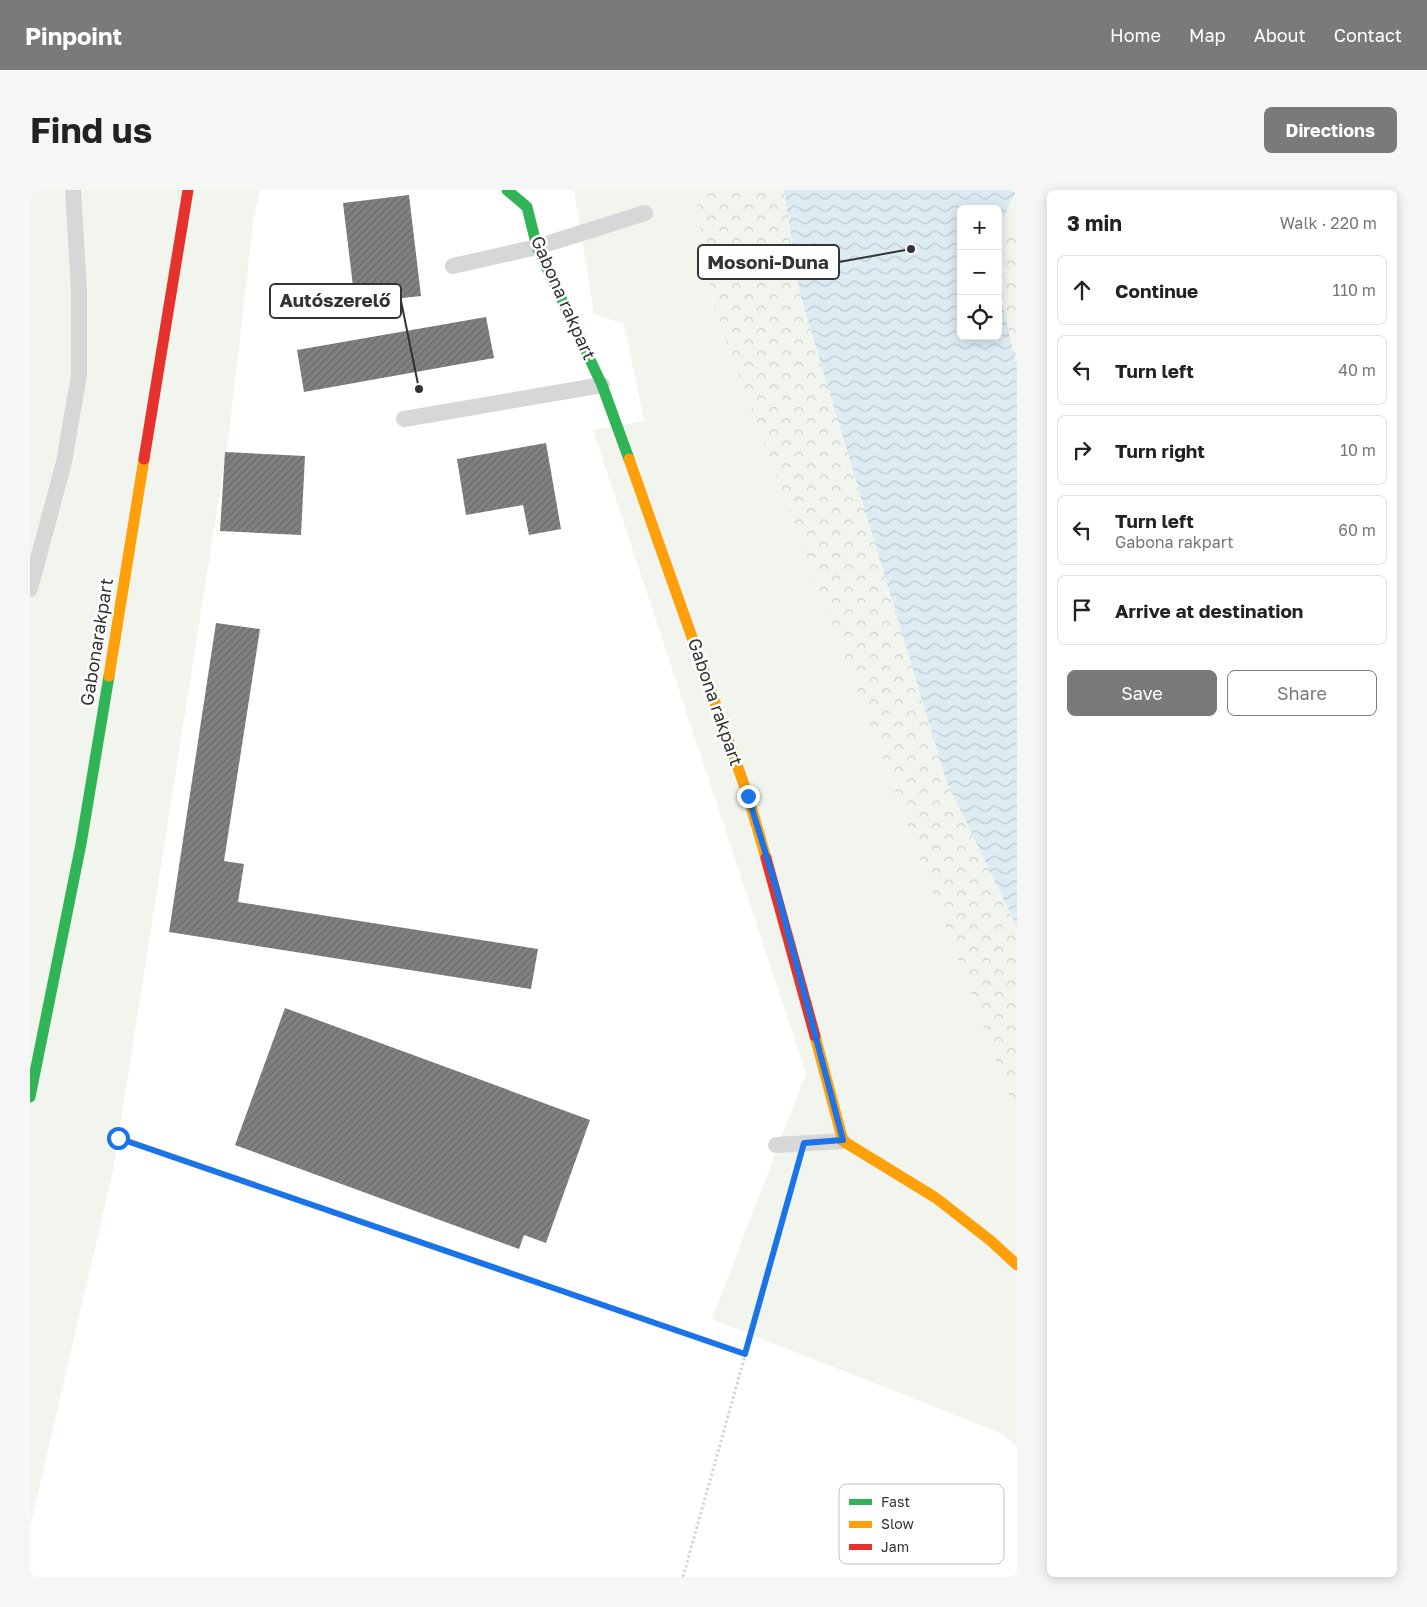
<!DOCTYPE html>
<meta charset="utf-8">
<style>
:root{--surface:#fff;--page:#f6f6f6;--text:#222;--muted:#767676;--line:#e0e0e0;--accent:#7a7a7a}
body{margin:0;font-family:"Golos Text",sans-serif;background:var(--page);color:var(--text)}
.controls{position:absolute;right:15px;top:15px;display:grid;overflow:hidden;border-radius:8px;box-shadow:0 2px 12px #0003}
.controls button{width:45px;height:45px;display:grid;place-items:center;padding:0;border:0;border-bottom:1px solid var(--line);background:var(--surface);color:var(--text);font:25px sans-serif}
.stop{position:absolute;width:15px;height:15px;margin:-11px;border:4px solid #1a73e8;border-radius:50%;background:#fff}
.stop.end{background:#1a73e8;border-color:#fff;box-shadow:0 1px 5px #0008}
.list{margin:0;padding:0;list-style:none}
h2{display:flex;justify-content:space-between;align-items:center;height:65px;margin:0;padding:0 20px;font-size:21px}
h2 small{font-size:16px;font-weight:400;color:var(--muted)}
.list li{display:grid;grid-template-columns:32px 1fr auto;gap:15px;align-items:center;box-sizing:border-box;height:70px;margin:0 10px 10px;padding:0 10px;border:1px solid var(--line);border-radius:8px}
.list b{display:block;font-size:19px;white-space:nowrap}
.list p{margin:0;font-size:16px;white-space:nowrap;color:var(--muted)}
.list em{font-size:16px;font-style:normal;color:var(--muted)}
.actions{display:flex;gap:10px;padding:15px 20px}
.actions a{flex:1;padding:11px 0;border:1px solid var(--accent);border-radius:8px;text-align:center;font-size:18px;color:var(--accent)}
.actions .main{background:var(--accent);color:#fff}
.icon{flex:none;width:28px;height:28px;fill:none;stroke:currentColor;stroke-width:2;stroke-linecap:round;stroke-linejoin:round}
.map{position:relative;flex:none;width:987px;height:1387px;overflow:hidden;border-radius:8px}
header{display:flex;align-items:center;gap:30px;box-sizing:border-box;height:70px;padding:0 25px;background:var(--accent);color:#fff}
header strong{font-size:24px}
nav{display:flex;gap:28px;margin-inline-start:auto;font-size:18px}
.intro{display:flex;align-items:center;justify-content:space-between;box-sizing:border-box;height:120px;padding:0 30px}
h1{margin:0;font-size:35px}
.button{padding:12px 22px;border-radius:8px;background:var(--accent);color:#fff;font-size:18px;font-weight:700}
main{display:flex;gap:30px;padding:0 30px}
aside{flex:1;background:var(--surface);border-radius:8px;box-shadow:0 2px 12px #0003}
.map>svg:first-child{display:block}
</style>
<header>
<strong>Pinpoint</strong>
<nav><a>Home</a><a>Map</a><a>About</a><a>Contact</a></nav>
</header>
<div class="intro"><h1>Find us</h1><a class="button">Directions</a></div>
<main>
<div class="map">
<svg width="987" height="1387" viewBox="0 0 987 1387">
<defs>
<pattern id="forest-crowns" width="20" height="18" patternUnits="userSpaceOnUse" patternTransform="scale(1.25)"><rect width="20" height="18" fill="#f1f5ed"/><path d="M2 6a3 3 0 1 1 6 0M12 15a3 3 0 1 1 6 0" fill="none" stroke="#cfd2cc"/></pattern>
<pattern id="water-waves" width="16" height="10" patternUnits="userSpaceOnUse" patternTransform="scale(1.25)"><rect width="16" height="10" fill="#ddebf3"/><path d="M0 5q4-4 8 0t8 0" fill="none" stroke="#becad1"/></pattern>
<pattern id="building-hatch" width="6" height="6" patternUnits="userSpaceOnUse" patternTransform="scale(1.25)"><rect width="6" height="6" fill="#818181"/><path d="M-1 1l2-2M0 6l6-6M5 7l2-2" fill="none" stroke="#6a6a6a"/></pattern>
</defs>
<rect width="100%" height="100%" fill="#fff"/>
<path fill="#f1f5ed" d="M0,0h230l-6,25 -25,219 -116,737 -83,356z
M544,0h120l21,122 302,805v329l-19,-14 -286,-113 94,-246 -213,-643 51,-9 -20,-97 -30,-10z
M987,2v41l-19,9v-13z"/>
<path fill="url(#forest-crowns)" d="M664,0h90l16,104 146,486 71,147v190l-302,-805z
M987,43v134l-19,-82v-43z"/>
<path fill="url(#water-waves)" d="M754,0h233l-19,39v-20h-37v127h37v-51l19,82v560l-71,-147 -146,-486z"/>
<path fill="url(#building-hatch)" d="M379,5l12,101 -66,7 -12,-100z
M456,127l8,41 -190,34 -7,-42z
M516,253l15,86 -32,6 -6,-30 -57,10 -9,-56z
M195,262l80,4 -4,79 -81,-4z
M186,433l44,6 -36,232 20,3 -6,38 300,47 -7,40 -362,-57z
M255,818l305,112 -44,123 -22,-8 -5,14 -284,-104z"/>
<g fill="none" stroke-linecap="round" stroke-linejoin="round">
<path stroke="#d6d6d6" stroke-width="3" stroke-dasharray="2.5 2.5" stroke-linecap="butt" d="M88,948l627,216
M653,1387l113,-404"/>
<path stroke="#d7d7d7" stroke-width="16" d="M423,76l84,-19 108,-34
M374,229l198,-34
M0,399l34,-127 15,-87v-85l-6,-100
M746,955l67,-4"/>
<path stroke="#30b455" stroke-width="11" d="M477,0l20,17 10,40 65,138 27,74
M0,907l51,-253 28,-168"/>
<path stroke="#ff9f0a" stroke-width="11" d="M599,269l119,337 18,62
M79,486l35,-217
M785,846l28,105 93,57 55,43 26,24"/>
<path stroke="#e5322d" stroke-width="11" d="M114,269l44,-269
M736,668l49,178"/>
</g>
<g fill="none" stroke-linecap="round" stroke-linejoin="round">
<path stroke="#1a73e8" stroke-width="6" d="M88,948l627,216 59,-211 39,-3 -67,-253 -28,-91"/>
</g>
<g text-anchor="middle" stroke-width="5" stroke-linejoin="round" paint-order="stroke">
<g font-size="18" fill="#333" stroke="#fff">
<text transform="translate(533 108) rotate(66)" y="6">Gabona rakpart</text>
<text transform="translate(67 452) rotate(-81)" y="6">Gabonarakpart</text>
<text transform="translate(685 512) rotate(71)" y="6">Gabona rakpart</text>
</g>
</g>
<rect x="809" y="1294" width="165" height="80" rx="8" fill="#fff" stroke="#c2c2c2" stroke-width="1"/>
<rect x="819" y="1309" width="23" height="6" fill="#30b455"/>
<rect x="819" y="1331" width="23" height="7" fill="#ff9f0a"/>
<rect x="819" y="1354" width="23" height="6" fill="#e5322d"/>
<g font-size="14" fill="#333">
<text x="851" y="1317">Fast</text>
<text x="851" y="1339">Slow</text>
<text x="851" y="1362">Jam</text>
</g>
<path fill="none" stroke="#333" stroke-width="2" d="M881 59L809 72M389 199L371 111"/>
<g fill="#333" stroke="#fff" stroke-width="2">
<circle cx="881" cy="59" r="5"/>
<circle cx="389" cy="199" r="5"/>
</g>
<g fill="#fff" stroke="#333" stroke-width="2">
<rect x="668" y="55" width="141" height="34" rx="5"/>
<rect x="240" y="94" width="131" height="34" rx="5"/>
</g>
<g font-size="19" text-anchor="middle" font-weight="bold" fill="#333">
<text x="738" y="79">Mosoni-Duna</text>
<text x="305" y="117">Autószerelő</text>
</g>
</svg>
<div class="controls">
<button>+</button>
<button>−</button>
<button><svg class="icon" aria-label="locate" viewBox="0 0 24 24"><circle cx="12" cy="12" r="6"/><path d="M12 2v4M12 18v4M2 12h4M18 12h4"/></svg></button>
</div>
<div class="stop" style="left:88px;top:948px"></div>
<div class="stop end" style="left:718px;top:606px"></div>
</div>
<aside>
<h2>3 min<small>Walk · 220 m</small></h2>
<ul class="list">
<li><svg class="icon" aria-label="ahead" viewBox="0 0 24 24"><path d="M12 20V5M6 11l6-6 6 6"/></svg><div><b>Continue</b></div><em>110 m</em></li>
<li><svg class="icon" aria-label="left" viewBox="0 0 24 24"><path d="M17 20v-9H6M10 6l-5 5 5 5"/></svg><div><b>Turn left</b></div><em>40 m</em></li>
<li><svg class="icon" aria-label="right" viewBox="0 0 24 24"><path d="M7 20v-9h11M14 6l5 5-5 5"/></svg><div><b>Turn right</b></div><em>10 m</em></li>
<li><svg class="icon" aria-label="left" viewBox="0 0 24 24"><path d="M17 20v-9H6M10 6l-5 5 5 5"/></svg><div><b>Turn left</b><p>Gabona rakpart</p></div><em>60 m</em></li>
<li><svg class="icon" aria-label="arrive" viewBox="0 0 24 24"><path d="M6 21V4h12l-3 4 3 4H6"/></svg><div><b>Arrive at destination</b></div></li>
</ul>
<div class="actions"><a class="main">Save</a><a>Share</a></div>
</aside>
</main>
